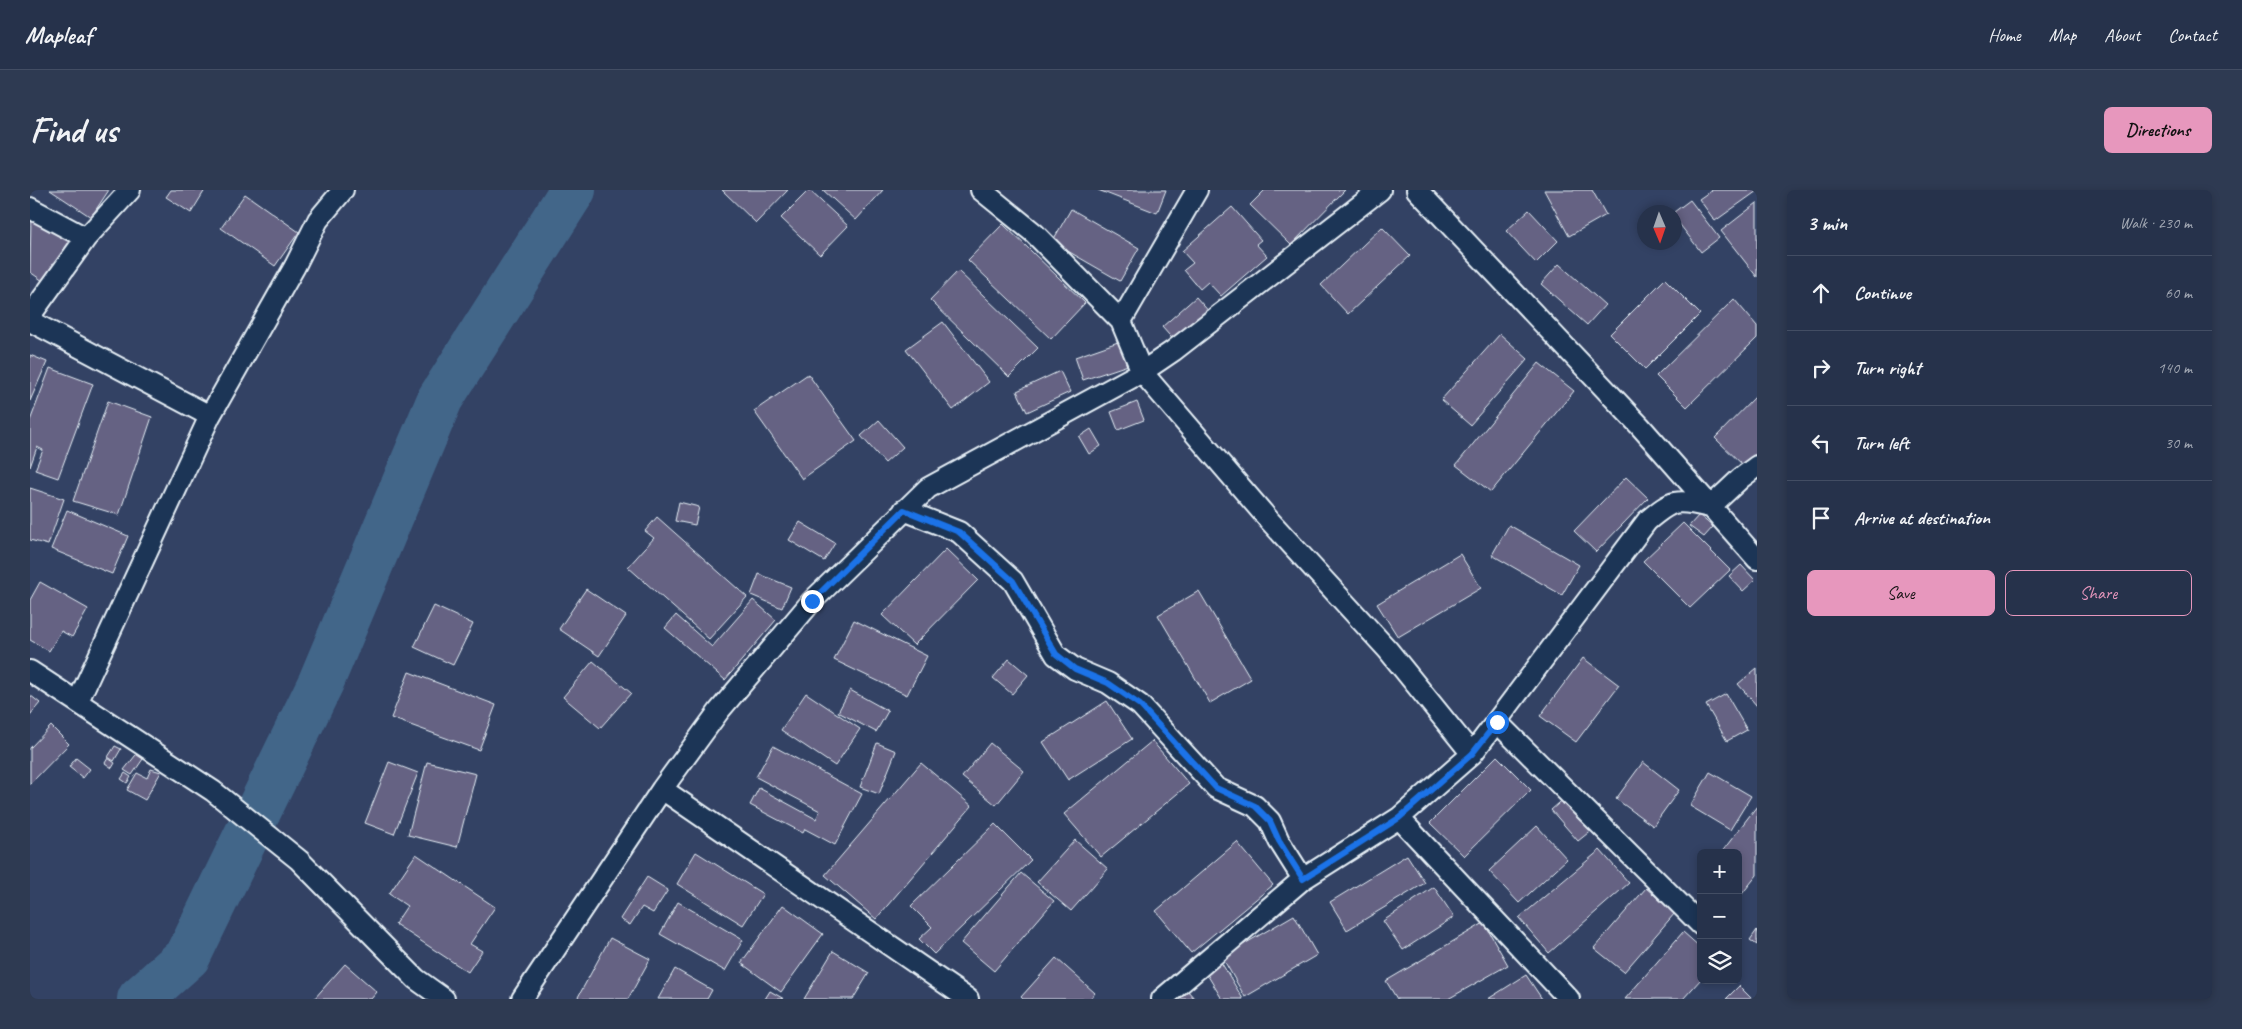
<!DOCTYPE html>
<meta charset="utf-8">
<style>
:root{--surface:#26324b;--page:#2e3a52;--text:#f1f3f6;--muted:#a4aab5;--line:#424d63;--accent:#e797bd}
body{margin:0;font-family:Caveat,sans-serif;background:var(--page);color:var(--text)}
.controls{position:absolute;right:15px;bottom:15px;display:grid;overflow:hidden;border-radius:8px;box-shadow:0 2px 8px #0003}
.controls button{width:45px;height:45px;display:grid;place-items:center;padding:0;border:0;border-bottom:1px solid var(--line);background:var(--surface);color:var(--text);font:25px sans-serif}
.compass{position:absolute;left:1607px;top:15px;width:45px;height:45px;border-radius:50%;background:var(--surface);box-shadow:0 2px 8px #0003;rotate:178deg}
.stop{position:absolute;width:15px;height:15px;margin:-11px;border:4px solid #1a73e8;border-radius:50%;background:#fff}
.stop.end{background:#1a73e8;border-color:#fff;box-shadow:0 1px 5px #0008}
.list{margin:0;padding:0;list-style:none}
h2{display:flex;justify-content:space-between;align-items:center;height:65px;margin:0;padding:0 20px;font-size:21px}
h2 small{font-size:16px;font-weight:400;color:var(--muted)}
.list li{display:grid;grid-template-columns:32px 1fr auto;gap:15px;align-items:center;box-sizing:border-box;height:75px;padding:0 20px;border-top:1px solid var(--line)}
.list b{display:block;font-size:19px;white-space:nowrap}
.list em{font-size:16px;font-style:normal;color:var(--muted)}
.actions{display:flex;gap:10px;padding:15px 20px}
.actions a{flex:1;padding:11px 0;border:1px solid var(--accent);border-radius:8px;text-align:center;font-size:18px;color:var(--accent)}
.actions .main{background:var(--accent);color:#111}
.icon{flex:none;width:28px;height:28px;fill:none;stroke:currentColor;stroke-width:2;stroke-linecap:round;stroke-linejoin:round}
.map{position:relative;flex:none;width:1727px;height:809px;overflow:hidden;border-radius:8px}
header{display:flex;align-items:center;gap:30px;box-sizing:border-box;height:70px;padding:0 25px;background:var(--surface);border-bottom:1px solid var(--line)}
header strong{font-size:24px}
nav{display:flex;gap:28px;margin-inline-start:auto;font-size:18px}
.intro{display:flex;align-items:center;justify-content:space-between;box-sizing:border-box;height:120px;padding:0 30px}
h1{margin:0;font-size:35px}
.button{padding:12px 22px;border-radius:8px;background:var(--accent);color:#111;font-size:18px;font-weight:700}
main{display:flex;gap:30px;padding:0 30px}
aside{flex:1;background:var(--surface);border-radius:8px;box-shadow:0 2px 8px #0003}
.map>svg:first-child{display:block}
</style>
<header>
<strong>Mapleaf</strong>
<nav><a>Home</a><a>Map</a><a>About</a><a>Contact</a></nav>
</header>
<div class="intro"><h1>Find us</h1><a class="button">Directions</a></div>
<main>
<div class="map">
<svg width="1727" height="809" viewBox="0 0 1727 809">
<rect width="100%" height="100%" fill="#334264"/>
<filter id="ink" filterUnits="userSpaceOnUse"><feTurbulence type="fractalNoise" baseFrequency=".02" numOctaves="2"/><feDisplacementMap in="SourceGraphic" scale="10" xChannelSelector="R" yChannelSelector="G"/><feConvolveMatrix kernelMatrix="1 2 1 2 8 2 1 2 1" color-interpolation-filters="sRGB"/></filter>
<g filter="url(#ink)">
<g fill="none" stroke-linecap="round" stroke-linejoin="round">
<path stroke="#426689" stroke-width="46" d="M110,809l48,-43 133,-274 119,-283 133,-209"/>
</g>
<path fill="#656283" stroke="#e8f1f8" d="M20,0h59l-18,27z
M141,0h34l-14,23 -25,-16z
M692,0h66l-32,33z
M779,0l39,36 -28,29 -39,-37z
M793,0h60l-27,30z
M1068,0h68l-9,23z
M1235,0h80l-54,55 -41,-40z
M1514,0h48l14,25 -37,21z
M1682,0h45v1l-42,30 -16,-22z
M215,4l54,38 -24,34 -54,-38z
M1660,10l29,38 -18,14 -27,-35v-5z
M1727,13v74l-36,-46z
M1202,17l29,33 -5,4 11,12 -46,40 -13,-14 -8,7 -16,-19 9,-7 -11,-12z
M1041,19l68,39 -19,33 -68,-39z
M1499,20l29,31 -22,22 -30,-32z
M1,25l39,26 -27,40 -13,-9z
M973,34l82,79 -34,36 -83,-79z
M1352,37l28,29 -62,58 -27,-29z
M1529,74l46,41 -18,20 -46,-41z
M928,81l80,77 -29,29 -79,-77z
M1635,89l35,35 -55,55 -35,-35z
M1166,107l15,17 -34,30 -15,-17z
M1704,109l23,27v12l-70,69 -31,-31z
M913,132l46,60 -36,28 -47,-61z
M1470,144l28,25 -58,66 -29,-25z
M1091,151l7,24 -45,15 -8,-23z
M0,165l17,7 -17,39z
M1509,173l35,28 -83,101 -35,-27z
M20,178l43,16 -35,94 -23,-8 8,-20 -6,-3 -7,20v-46z
M1030,181l10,21 -43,20 -10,-21z
M778,184l48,67 -54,38 -48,-68z
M1727,205v64l-10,10 -32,-31z
M78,211l44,16 -33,98 -46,-14z
M1107,212l7,18 -26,10 -7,-18z
M849,230l24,27 -18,16 -24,-27z
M1061,239l10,17 -12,8 -10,-17z
M1596,287l22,21 -52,54 -22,-21z
M0,298l34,11 -16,46 -18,-5z
M649,312l20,5 -4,18 -20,-4z
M37,320l61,26 -16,38 -61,-25z
M1669,325l14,12 -9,10 -15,-11z
M627,327l90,80 -38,42 -81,-72 26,-29 -9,-7z
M770,332l35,21 -11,18 -35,-21z
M1653,333l47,47 -40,38 -47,-47z
M1479,335l70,40 -17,30 -70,-40z
M916,359l32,31 -64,65 -32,-30z
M1430,364l21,34 -83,49 -21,-33z
M1711,375l14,15 -12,11 -14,-15z
M729,384l32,13 -9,21 -31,-13z
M10,392l48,27 -16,28 -11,-6 -12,20 -19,-11v-40z
M556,399l40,27 -27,40 -40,-27z
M1169,401l52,88 -41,24 -52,-88z
M723,410l23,20 -51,60 -60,-52 11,-13 36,32z
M404,416l39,18 -20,41 -39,-18z
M824,430l73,36 -20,39 -73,-35z
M1553,468l36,27 -43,57 -36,-26z
M979,469l19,16 -16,19 -19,-16z
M563,471l38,32 -31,35 -37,-31z
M1727,478v38l-19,-22z
M379,482l87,33 -17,45 -88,-32z
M820,500l38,21 -12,21 -38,-20z
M776,503l54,36 -25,37 -54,-36z
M1696,504l21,36 -20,11 -21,-36z
M0,505l10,8 -10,12z
M1077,511l25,38 -64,41 -25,-38z
M21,536l18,18 -39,40v-36z
M1122,551l37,43 -88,73 -37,-43z
M847,553l19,8 -17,43 -19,-7z
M960,553l34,28 -28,34 -34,-28z
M85,556l6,3 -7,12 -6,-4z
M743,556l89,48 -27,51 -30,-16 -2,4 -53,-28 9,-17 57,31 4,-8 -64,-34z
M109,561l6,5 -13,19 -8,-5z
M1467,566l34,34 -67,66 -34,-33z
M46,568l14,11 -7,9 -14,-11z
M78,568l7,5 -3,5 -7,-5z
M359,572l29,11 -24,61 -29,-11z
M397,572l49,12 -19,73 -49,-12z
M1613,572l36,28 -26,36 -37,-27z
M891,573l51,43 -96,113 -51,-44z
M121,579l10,3 -16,28 -18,-10 10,-17 10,5z
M1680,582l41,24 -21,34 -40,-24z
M95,583l6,4 -4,6 -6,-4z
M1536,607l27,32 -15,12 -27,-31z
M1727,616v69l-19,24v-46h-17z
M965,634l36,36 -97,94 -15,-15 13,-12 -21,-21z
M1507,636l30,33 -48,44 -30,-32z
M1045,650l33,29 -37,42 -34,-29z
M1207,652l36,43 -82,68 -35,-42z
M1570,660l29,33 -80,70 -30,-35z
M666,662l67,42 -20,31 -66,-41z
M386,664l79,53 -25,37 12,7 -14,21 -73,-48 12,-18 -18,-12z
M1377,665l18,28 -78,47 -17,-28z
M991,683l33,28 -60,70 -33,-28z
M617,687l21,13 -15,23 -11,-6 -12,18 -10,-6z
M1404,697l20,30 -51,33 -20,-29z
M1616,698l29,25 -51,59 -30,-24z
M648,712l65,38 -18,31 -65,-37z
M753,715l40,29 -42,58 -40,-29z
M1264,725l23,40 -72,42 -23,-40z
M1454,733l24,42 -60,34h-51l-11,-18z
M1727,740v15l-7,-5z
M1653,742l18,16v31l-18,20h-58z
M580,748l40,21 -22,40h-51z
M803,761l36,22 -16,26h-49z
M1026,768l39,35 -5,6h-67l-2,-2z
M1191,772l22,37h-21l-17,-28z
M315,774l32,28 -6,7h-57z
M645,779l37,21 -5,9h-49z
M1496,785l16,24h-54z
M1709,796l13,13h-26z
M1157,800l8,9h-19z
M740,801l14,8h-19z"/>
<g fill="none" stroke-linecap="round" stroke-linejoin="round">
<defs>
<path id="minor" d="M951,0l53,43 87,88 21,51 127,148 119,130 84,104
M1387,0l223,236 117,133
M0,18l56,30
M0,126l56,-78 44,-48
M0,131l180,95
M1091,131l76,-131
M874,320l55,22 54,49 43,74 19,14 33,14 32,22 76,83 39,18 15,15 9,20 24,38
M0,481l183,120 86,69 117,119 28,20
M48,511l132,-285 85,-150 23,-46 25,-30
M1467,532l204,203
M632,599l306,210
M1369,628l170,181
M492,809l140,-210 57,-78 93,-110 116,-113 214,-116 31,-21 207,-161
M1132,809l141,-120 96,-61 73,-64 175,-233c26,-22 29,-22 63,-14l31,-29 16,-12"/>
</defs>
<use href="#minor" stroke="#e8f1f8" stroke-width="24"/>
<use href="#minor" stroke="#1d3557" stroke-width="20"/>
</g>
</g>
<g fill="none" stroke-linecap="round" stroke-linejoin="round" filter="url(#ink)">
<path stroke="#1a73e8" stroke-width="6" d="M782,411l92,-91 55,22 54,49 43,73 19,15 33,14 32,22 76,83 39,18 15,15 9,20 24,38 96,-61 73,-64 25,-32"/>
</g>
</svg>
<div class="controls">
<button>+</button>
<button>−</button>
<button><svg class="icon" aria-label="layers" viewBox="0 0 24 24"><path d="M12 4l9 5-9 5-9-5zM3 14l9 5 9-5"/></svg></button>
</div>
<svg class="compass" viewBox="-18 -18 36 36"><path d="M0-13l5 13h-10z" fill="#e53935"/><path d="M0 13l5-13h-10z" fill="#a4aab5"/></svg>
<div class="stop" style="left:1467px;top:532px"></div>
<div class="stop end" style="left:782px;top:411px"></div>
</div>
<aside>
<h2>3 min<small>Walk · 230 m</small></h2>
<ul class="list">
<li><svg class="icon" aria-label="ahead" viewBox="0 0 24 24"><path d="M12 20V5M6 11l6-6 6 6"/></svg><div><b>Continue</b></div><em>60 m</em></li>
<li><svg class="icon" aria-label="right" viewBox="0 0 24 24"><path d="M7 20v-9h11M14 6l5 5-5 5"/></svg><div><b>Turn right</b></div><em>140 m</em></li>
<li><svg class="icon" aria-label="left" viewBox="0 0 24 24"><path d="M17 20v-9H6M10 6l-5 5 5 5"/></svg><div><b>Turn left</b></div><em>30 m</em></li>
<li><svg class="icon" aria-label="arrive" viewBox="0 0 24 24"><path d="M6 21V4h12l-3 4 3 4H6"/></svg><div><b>Arrive at destination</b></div></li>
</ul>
<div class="actions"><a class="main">Save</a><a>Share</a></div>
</aside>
</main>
